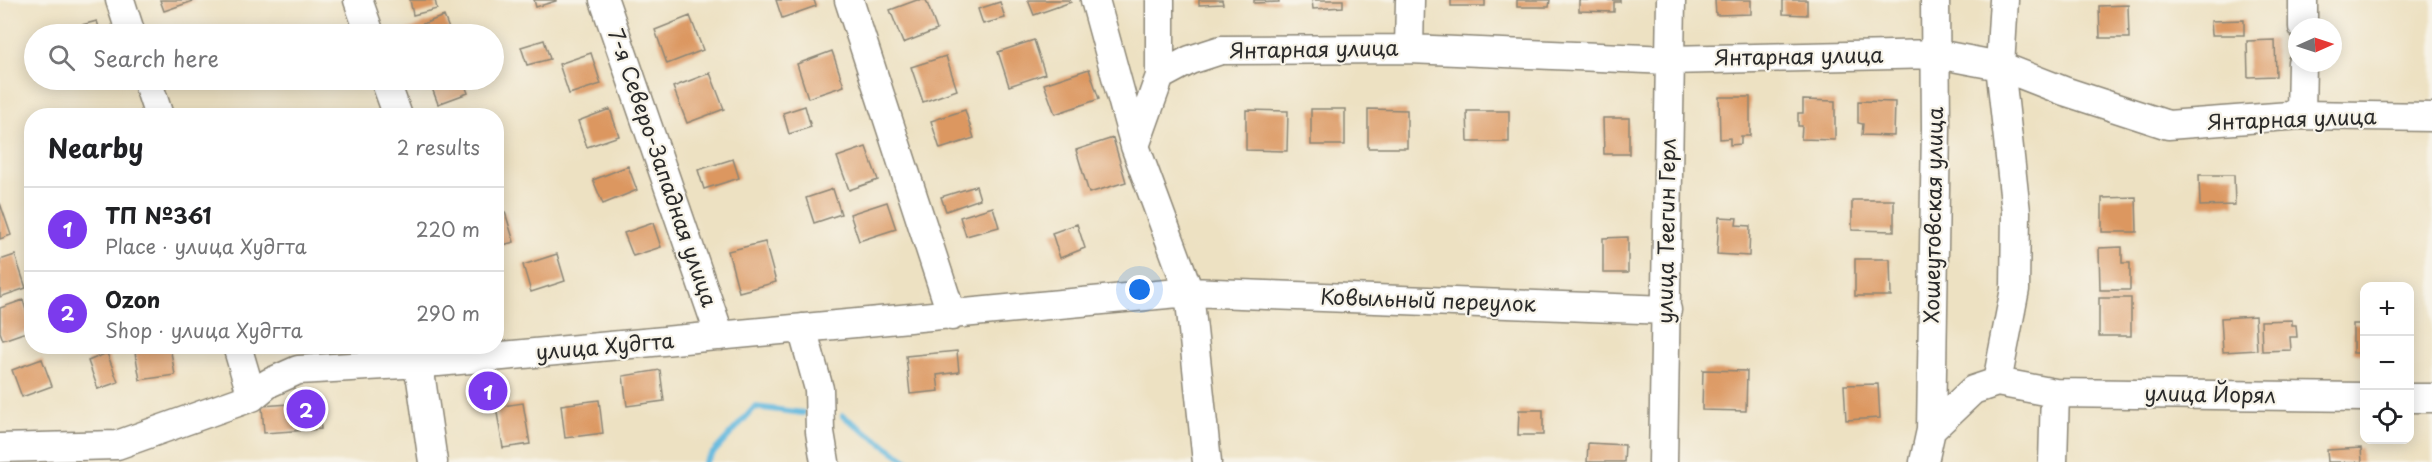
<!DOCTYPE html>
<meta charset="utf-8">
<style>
:root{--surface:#fff;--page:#f2f2f2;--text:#202124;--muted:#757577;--line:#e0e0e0;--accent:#7c3aed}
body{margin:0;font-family:"Playpen Sans",sans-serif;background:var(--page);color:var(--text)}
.controls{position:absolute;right:18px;bottom:18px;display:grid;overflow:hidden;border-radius:12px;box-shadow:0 3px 15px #0003}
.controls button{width:54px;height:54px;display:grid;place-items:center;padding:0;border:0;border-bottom:2px solid var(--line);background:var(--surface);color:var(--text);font:30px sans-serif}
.compass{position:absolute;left:2288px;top:18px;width:54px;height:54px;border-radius:50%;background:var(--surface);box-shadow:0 3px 15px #0003;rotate:87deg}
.you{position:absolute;left:1140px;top:290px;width:21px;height:21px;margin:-15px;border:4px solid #fff;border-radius:50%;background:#1a73e8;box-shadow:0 0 0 9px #1a73e833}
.badge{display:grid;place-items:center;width:39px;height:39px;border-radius:50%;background:var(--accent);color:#fff;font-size:20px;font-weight:700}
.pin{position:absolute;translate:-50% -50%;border:3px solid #fff;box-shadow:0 2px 6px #0006}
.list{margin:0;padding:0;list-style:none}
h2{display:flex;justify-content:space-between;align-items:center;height:78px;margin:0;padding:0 24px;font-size:26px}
h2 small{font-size:20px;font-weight:400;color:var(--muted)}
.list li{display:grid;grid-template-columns:39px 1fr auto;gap:18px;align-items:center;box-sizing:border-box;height:84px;padding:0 24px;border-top:2px solid var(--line)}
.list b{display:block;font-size:22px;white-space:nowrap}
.list p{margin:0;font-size:20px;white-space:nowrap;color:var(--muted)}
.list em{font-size:20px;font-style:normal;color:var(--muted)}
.icon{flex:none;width:33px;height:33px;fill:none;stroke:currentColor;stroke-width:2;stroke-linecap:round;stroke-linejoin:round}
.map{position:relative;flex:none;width:2432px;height:462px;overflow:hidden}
.search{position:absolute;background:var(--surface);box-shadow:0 3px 15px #0003;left:24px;top:24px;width:480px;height:66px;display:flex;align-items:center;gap:15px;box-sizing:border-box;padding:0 21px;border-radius:33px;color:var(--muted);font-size:22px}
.panel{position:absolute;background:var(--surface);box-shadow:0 3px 15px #0003;left:24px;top:108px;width:480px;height:246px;border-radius:24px}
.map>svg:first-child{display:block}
</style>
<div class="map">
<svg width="2432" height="462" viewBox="0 0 2432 462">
<rect width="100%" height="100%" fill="#f7f3e8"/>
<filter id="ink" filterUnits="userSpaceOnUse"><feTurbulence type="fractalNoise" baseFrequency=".0167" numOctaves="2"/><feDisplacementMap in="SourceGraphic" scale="12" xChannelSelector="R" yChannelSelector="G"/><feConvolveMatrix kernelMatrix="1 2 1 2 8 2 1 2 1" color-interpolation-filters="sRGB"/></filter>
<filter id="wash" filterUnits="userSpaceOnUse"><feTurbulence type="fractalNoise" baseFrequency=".008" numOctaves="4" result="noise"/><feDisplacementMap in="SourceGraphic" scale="24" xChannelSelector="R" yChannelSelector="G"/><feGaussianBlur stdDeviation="1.35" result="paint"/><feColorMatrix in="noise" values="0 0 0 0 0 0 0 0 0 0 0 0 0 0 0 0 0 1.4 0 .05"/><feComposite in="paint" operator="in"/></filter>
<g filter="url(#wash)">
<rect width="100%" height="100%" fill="#ede1c2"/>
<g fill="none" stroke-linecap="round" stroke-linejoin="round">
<path stroke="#61b8de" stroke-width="6" d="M843,416l66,46
M705,462l50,-55 48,6"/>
</g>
<g id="blocks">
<path fill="#dc9761" d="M160,0h36l-32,11z
M410,0h25l2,9 -24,6z
M534,0h22v1l-20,6z
M776,0h38l2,6 -34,12z
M917,0h9l11,30 -34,13 -13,-33z
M1028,0h42l1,2 -37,13z
M1199,0h23l1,4 -24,1z
M1254,0h25v2l-25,1z
M1312,0h31v7l-30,2z
M1451,0h34v6h-34z
M1517,0h33l-1,7h-32z
M1579,0h41v2h-6v10l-35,-1z
M1715,0h36v14l-35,1z
M1783,0h24v15l-24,-1z
M1000,2l5,16 -22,6 -5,-15z
M2128,5l1,33h-29l-1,-32z
M444,16l7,18h-42l-2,-4z
M690,16l13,34 -36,14 -12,-34z
M2244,20v15h-32l-1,-14z
M97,21l4,13h-36l-2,-4z
M544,40l6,19 -23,6 -6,-18z
M1034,40l11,34 -36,12 -11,-34z
M2275,40l1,36 -28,1 -1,-36z
M832,51l12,35 -36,12 -11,-34z
M591,53l10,31 -32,10 -10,-30z
M946,56l11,34 -34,12 -12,-35z
M1089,69l10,30 -44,15 -11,-30z
M710,73l14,36 -37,14 -14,-36z
M305,80h28l-26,7z
M429,80h34l5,13 -30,11z
M1719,97h31v39h-9v8l-11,1v-7l-10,1z
M1803,100l32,1v39l-34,-1 1,-13h-4v-13h5z
M1858,101l37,1 -1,34 -32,-1 1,-11 -5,-1z
M805,106l6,21 -22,7 -6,-21z
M610,109l9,27 -32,11 -9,-26z
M1311,109h34v36h-34z
M1368,109l39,1v38h-39z
M965,110l9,28 -34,11 -9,-28z
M1246,110l42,1 -1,40 -41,-1z
M1467,111h42v31h-41z
M1603,118h26v36h-25z
M1113,138l13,44 -37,11 -13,-43z
M866,147l12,33 -29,10 -12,-33z
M733,159l6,19 -35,11 -6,-19z
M628,166l9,24 -34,14 -10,-24z
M2199,175h35l1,30 -35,1z
M976,186l4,13 -34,12 -5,-14z
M833,189l8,25 -27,9 -8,-25z
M2136,197l1,35h-35v-34z
M1852,200h42v31l-42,-1z
M887,202l9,27 -37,12 -9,-27z
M0,203l11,32 -11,4z
M993,207l6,20 -33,9 -6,-19z
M505,212l9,30 -18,5v-32z
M1719,217l18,1 -1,7 14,1 -1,30 -32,-2z
M653,223l8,24 -28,9 -9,-23z
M1077,224l8,24 -25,10 -8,-25z
M1628,237v36h-25v-35z
M765,242l11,40 -37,10 -11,-41z
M2122,247v16h8v27h-30l-1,-42z
M557,254l8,27 -34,11 -8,-27z
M15,255l11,33 -26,9v-37z
M1855,259h35l1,37h-36z
M2099,298h32v38h-32z
M23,300l9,30 -29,10 -3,-8v-24z
M2255,316l2,34 -34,2 -2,-34z
M2292,320v5h4l1,12h-7l1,13 -29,1 -1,-30z
M2353,324h11v29h-11z
M166,346h4l5,29 -35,5 -5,-28z
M957,351l2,21 -22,3 2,16 -29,3 -4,-38z
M107,353l11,29 -20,7 -10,-28z
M42,359l10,27 -30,11 -10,-27z
M660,370l4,31 -37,5 -4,-30z
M1703,370l44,1 -1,40 -44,-1z
M492,382l4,15 -11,3 -5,-14z
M1878,384l2,34 -34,2 -2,-35z
M599,400l4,33 -38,5 -4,-33z
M318,402l3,27 -57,4 -2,-27z
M523,403l7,41 -27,4 -7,-41z
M1519,410h24v25h-25z
M1588,443l37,2 -1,17h-37z
M2361,448l1,14h-34l-1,-12z"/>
</g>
</g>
<g filter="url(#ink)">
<use href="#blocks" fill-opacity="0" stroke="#8c8676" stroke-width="1.5"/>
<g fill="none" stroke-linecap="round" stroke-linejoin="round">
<defs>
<path id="minor" d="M120,0l11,34
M358,0l12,34
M604,0l116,336
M849,0l103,316
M1095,0l40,146
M1160,0v76l-25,70 54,146 18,170
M2004,0l-4,66 16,146 -1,77 -18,93 58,11 -2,69
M2303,27v-27
M1409,49l1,-49
M1160,76l30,-16 31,-10 188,-1 260,11 268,-6 63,12 64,25 104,34 133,-10 131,2
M147,80l12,36
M385,80l13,36
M2301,115l1,-52
M802,328l17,61 1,43 5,30
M237,346l15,51
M415,364l6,15 12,83
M2055,393l309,4
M2410,398h22
M1931,430l5,-302 -1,-128
M0,448l117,-3 135,-48 17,-14 29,-13 140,-8 751,-70 478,18
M1663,462l8,-462
M1924,462l7,-32 42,-40 24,-8"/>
</defs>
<use href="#minor" stroke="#8c8676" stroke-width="31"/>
<use href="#minor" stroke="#fff" stroke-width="28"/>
</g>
</g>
<g text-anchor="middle" stroke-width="4.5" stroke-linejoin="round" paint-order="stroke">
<g font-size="21" fill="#2b2b2b" stroke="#f7f3e8">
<text transform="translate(1314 50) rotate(-1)" y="7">Янтарная улица</text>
<text transform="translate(1799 57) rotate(-1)" y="7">Янтарная улица</text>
<text transform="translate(2292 120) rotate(-2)" y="7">Янтарная улица</text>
<text transform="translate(662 168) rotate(71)" y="7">7-я Северо-Западная улица</text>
<text transform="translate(1934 215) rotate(-89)" y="7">Хошеутовская улица</text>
<text transform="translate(1667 231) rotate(-89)" y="7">улица Теегин Герл</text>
<text transform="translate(1428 301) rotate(2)" y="7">Ковыльный переулок</text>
<text transform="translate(605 347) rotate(-5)" y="7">улица Худгта</text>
<text transform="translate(2210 395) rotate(1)" y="7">улица Йорял</text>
</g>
</g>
</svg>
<div class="controls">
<button>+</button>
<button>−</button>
<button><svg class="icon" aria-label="locate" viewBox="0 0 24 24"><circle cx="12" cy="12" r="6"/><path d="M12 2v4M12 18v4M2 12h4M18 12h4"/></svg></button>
</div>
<svg class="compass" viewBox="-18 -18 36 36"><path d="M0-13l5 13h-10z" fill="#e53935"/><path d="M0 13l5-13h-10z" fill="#757577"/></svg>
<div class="you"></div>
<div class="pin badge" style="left:488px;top:391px">1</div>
<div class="pin badge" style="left:306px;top:409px">2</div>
<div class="search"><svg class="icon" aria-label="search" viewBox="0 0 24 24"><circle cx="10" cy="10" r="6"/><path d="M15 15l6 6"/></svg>Search here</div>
<section class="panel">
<h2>Nearby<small>2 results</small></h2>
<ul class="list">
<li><span class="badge">1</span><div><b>ТП №361</b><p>Place · улица Худгта</p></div><em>220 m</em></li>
<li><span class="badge">2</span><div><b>Ozon</b><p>Shop · улица Худгта</p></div><em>290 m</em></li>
</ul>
</section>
</div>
